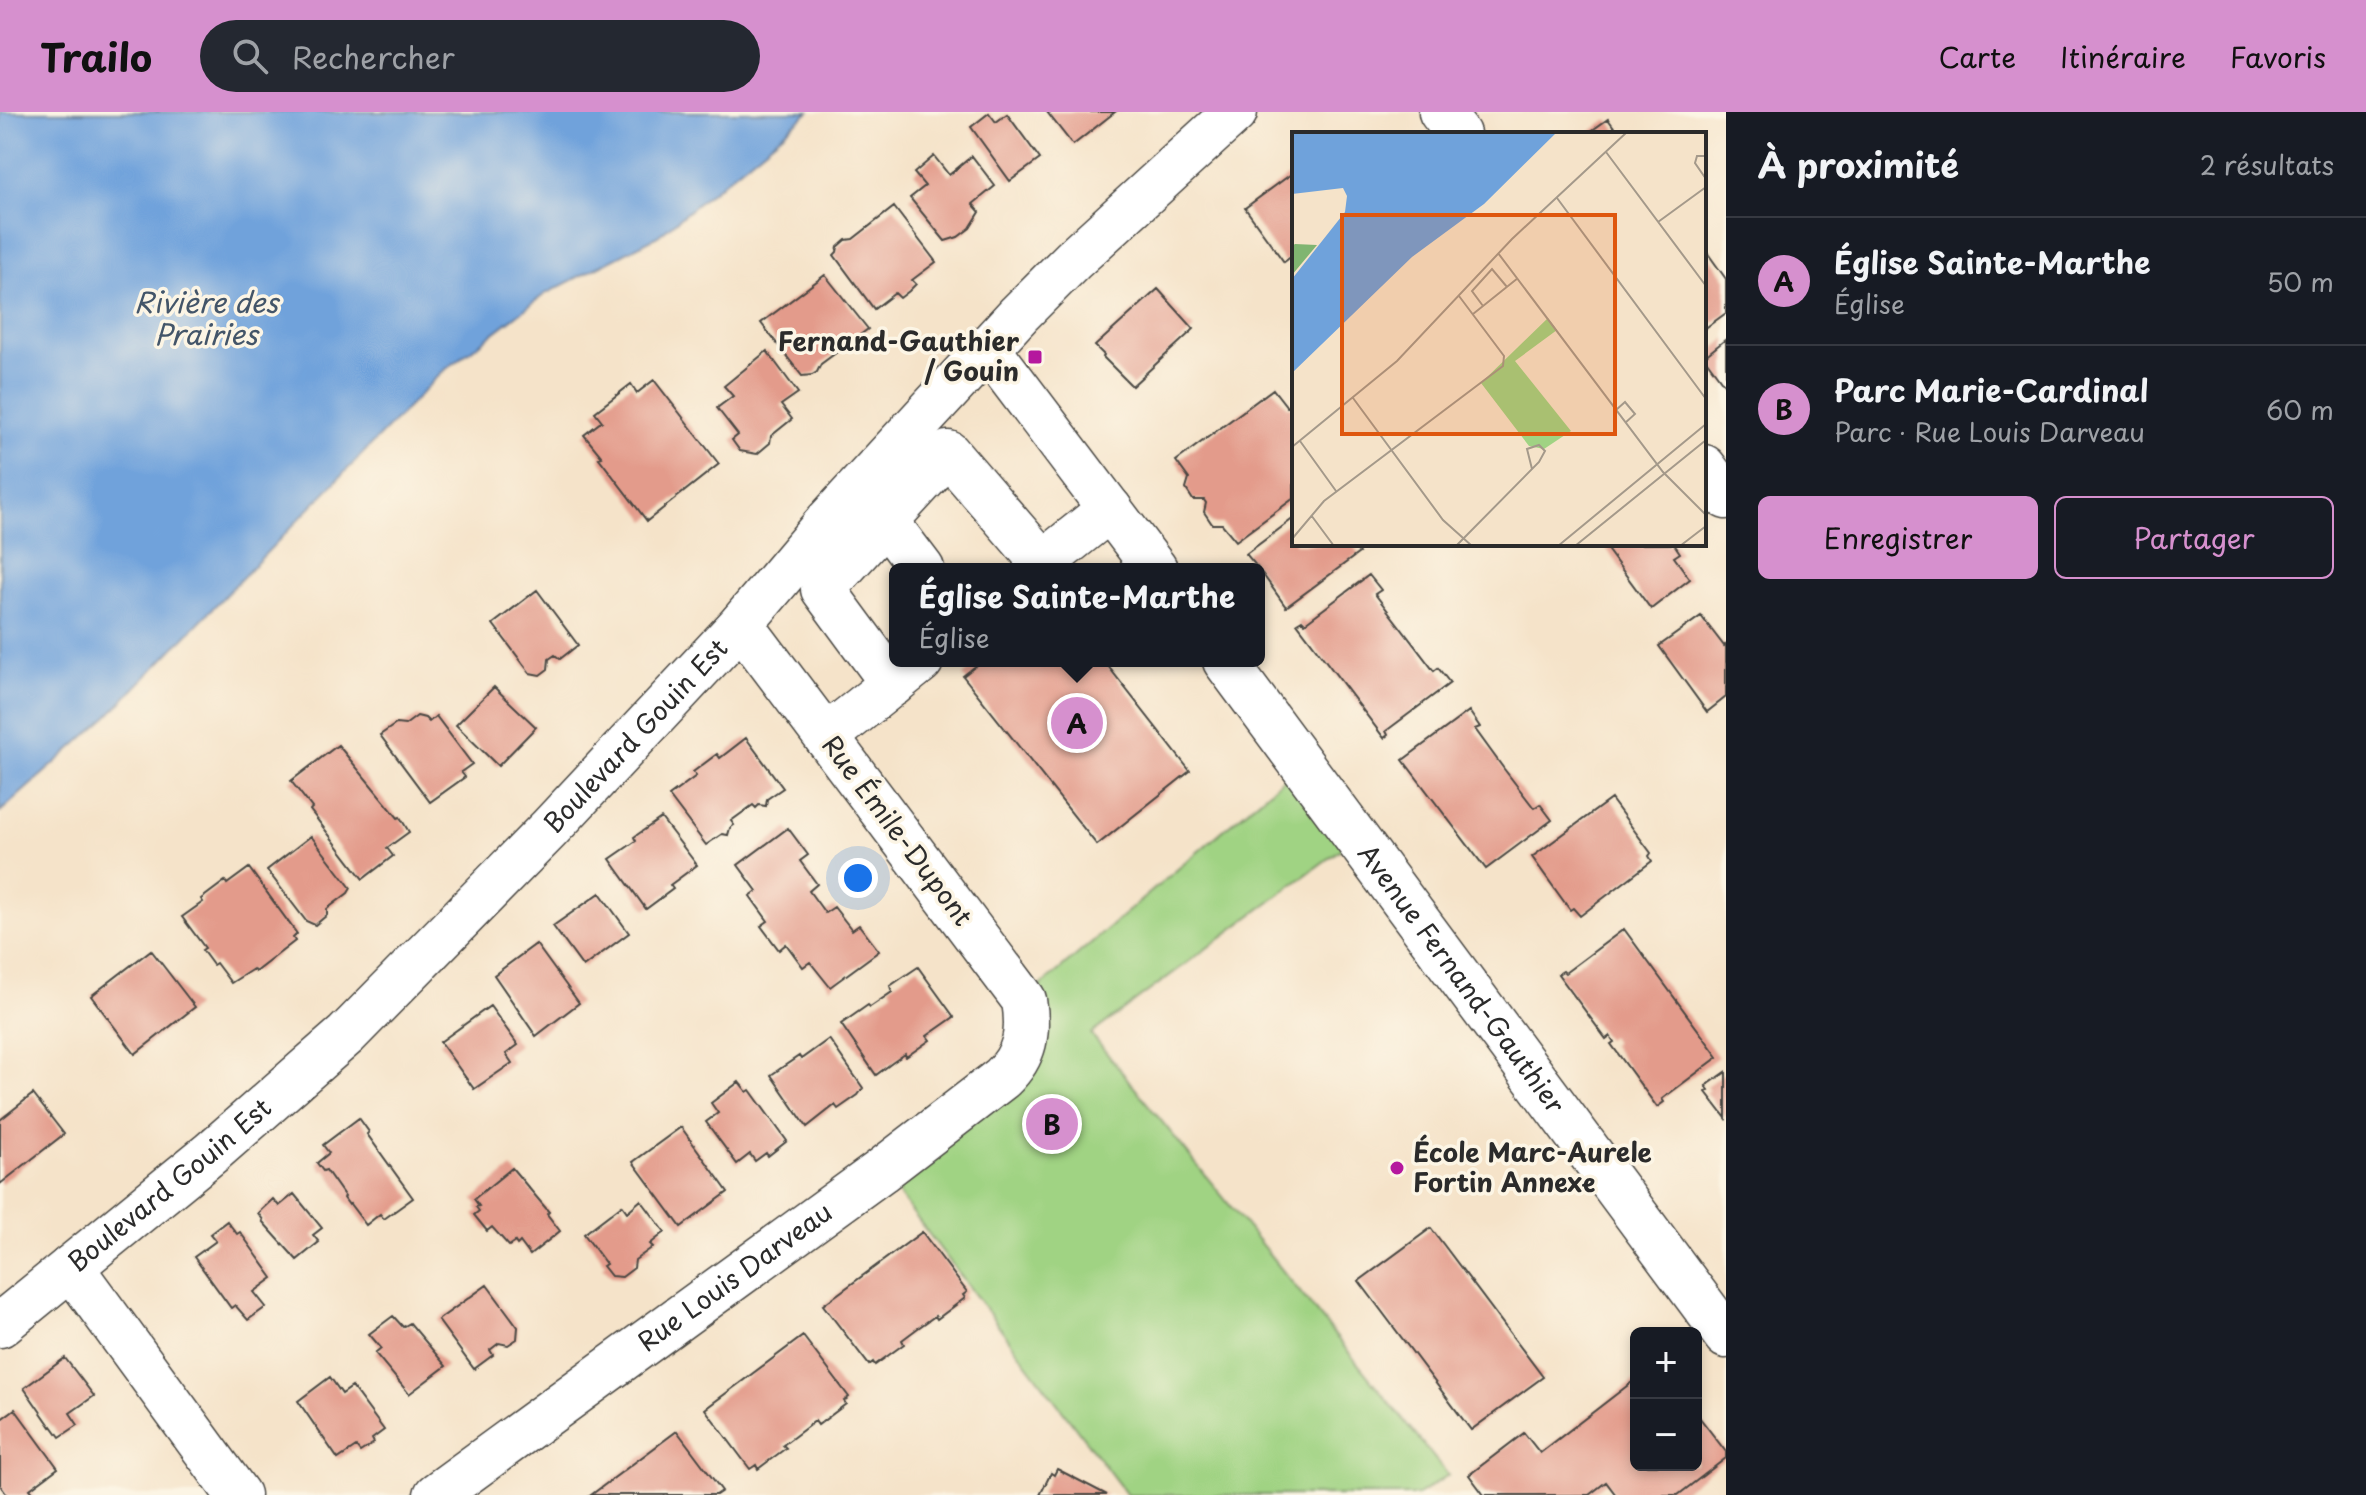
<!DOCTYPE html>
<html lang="fr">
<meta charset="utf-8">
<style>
:root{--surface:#171b24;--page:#242831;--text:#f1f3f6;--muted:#9ea1a6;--line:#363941;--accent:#d690ce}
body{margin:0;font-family:"Playpen Sans",sans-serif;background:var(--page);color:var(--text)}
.controls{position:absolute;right:24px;bottom:24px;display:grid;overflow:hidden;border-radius:12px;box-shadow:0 4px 12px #0003}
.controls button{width:72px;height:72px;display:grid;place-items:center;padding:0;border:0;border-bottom:2px solid var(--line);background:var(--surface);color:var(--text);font:40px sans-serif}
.you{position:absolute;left:858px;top:766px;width:28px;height:28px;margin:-20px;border:6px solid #fff;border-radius:50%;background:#1a73e8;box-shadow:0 0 0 12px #1a73e833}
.badge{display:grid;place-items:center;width:52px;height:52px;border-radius:50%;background:var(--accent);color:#111;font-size:26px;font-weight:700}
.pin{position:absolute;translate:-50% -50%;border:4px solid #fff;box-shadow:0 2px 8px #0006}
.popup{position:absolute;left:889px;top:451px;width:376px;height:104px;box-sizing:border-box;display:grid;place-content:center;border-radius:12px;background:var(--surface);filter:drop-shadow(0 2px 6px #0005);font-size:26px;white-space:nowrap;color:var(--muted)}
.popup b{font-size:30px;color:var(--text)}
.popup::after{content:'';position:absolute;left:50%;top:100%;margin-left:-16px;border:16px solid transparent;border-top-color:var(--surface)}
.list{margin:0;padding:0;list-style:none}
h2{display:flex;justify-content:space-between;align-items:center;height:104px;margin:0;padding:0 32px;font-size:34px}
h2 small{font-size:26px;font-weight:400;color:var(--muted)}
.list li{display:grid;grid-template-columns:52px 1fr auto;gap:24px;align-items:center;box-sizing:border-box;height:128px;padding:0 32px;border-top:2px solid var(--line)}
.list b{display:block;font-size:30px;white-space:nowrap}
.list p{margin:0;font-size:26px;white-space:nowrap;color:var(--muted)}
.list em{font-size:26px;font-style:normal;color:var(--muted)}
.actions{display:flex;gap:16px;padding:24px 32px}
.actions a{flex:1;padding:18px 0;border:2px solid var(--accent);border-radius:12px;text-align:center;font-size:28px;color:var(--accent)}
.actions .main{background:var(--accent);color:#111}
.icon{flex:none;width:44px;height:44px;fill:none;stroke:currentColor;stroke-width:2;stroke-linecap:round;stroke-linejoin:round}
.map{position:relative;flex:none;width:1726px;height:1383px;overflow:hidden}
header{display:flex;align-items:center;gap:48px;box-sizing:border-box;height:112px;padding:0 40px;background:var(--accent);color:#111}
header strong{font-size:38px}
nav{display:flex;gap:44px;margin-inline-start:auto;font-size:28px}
.search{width:560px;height:72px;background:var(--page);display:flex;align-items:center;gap:20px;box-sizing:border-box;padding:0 28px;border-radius:44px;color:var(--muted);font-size:30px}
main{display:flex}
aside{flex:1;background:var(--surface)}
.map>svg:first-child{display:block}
</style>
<header>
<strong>Trailo</strong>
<div class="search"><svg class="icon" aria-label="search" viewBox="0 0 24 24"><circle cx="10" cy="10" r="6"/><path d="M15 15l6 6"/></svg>Rechercher</div>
<nav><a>Carte</a><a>Itinéraire</a><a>Favoris</a></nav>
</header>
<main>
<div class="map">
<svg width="1726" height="1383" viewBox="0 0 1726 1383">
<rect width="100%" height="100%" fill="#fcf5e5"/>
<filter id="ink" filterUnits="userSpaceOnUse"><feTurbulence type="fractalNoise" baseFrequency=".0125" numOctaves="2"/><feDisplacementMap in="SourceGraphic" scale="16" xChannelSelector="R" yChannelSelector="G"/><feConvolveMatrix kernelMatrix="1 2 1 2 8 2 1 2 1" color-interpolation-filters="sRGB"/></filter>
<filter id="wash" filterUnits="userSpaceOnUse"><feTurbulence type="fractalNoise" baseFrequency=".006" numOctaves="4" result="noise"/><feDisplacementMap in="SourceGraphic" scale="32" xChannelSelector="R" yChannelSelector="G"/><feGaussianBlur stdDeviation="1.8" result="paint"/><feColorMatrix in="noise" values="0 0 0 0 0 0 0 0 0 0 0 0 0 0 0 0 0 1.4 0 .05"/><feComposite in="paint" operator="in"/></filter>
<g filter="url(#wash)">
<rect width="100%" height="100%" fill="#f5e3c9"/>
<path fill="#a0d383" stroke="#667f57" stroke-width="2" d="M1302,651l55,74 -266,197 357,441 -30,20h-291l-246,-324 121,-93 22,-78z"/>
<path fill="#6fa2db" stroke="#4d6683" stroke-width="2" d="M0,0h809l-151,124 -113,58 -104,79 -333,343 -108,96z"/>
<g id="blocks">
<path fill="#e39b8b" d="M1047,0h68l-42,33z
M989,1l7,9 11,-8 33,45 -30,22 -39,-54z
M1608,7l11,15h-32z
M934,44l15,19 23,-19 23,30 -22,18 7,8 -10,16 -12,9 -13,4 -35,-43 15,-12 -11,-13z
M1294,60v87l-2,-3 -8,6 -39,-54z
M894,95l42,55 -24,18 4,4 -7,7 -9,7 -5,-5 -21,16 -40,-54 3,-3 1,-5 8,-7 7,-1z
M1704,136l22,31v34l-22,16z
M825,163l43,54 -47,35 -4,8 -5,3 -10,1 -41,-53z
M1158,177l36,40 -62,57 -29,-29 1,-2 -9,-9z
M1726,227v48l-22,-30z
M767,239l31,42 -17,12 11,14 -21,17 -1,7 -13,11 -17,-3 -8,-11 6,-5 -21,-27 16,-12 -9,-10z
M654,268l65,84 -72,57 -48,-63 3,-1 -18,-22 18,-14 -7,-9 36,-28 6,9z
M1273,277l14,18h7v91l-58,43 -14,-17h-10l-8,-12 2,-9 -2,-3h-11l-7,-11 3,-10 -13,-18z
M1294,406v26h58l7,9 -73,54 -27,-38 -13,-15z
M1603,432h71l6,9 -6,4 16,22 -39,30z
M1369,463l12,15 -6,4 59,77 4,-3 12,15 -64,48 2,4 -4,3 -87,-115 5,-3 3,3z
M537,478l41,55 -18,14 -5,-4 -6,4 -1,10 -8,6 -10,-2 -37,-49z
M1701,504l23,30 2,-2v53l-19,15 -48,-66z
M982,549h122l86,110 -93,74 -134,-169z
M494,575l42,40 -38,39 -42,-41z
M1469,599l11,16 -5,2 29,40 30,39 6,-4 12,16 -66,49 -83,-109z
M417,604l8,2 4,4 7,-6 36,48 -11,8 4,5 -35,25 -50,-67 16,-11 9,1z
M746,626l37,50 -16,11 -1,7 -7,-1 -3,3 -3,-3 -22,16 3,4 -4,3 -2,7 -6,-1 -16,11 -37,-49 27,-20 -3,-4 24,-18 3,4z
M338,633l60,73 2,-1 9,15 -22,16 6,8 -30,23 -53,-69 2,-2 -21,-27z
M1611,687l40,54 -2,3 3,5 -72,55 -7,-8 -3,2 -38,-53z
M661,706l36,47 -27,20 3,4 -27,20 -36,-50 26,-18 -2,-4z
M788,716l20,27 -8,6 17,23 -8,7 16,22 9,-6 18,23 7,-5 20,26 -49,36 -20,-25 -7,5 -17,-23 -7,6 -18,-24 7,-5 -18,-25 7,-5 -19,-26z
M311,724l40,52 -3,5 -21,16v6l-12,10 -9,-4 -39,-51z
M249,756l48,66 -4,4 2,3 -40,31 -2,-3 -22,14 -15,-20 -3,2 -11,-15 3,-2 -23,-31 21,-15 -2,-3 24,-18 2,3z
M600,781l29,40 -46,34 -30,-41z
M1624,817l94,128 -56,42 2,3 -7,5 -46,-63 3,-2 -4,-6 -4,3 -48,-65 5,-3 2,2z
M536,832l43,59 -43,33 -42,-61z
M151,838l44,57 -60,47 -44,-58z
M918,855l36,50 -27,19 3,4 -24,17 -1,-3 -13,9 -16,12 -35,-51 27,-19 2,2 22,-15 -2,-6z
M490,894l28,39 -12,9 6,9 -38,26 -34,-47z
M829,927l34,49 -5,7 -20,14 -3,-4 -28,22 -36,-52 28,-19 2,3z
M1726,960v46l-20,-26 3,-2 -3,-4z
M739,970l8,10 3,-2 37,51 -19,15 -2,-3 -11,8 -5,-7 -13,10 -31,-42 12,-9 -7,-10z
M33,982l31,40 -64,50v-64z
M359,1006l10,14 -2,2 46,64 -29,21 -4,-5 -14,11 -16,-21 -1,1 -5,-7 1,-1 -19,-27 -3,1 -6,-8 12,-10 -6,-8z
M681,1015l47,65 -47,35 -48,-65z
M512,1056l37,44 -2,2 13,17 -30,24 -10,-13 -3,3 -2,-3 -6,4 -17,-19 -5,4 -13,-16 5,-4 -3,-4 3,-1 -5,-7z
M294,1082l28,34 -9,7 6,7 -22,18 -35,-39 1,-1 -5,-7 15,-14 6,7z
M641,1088l24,32 -15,12 3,3 -18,13 -1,8 -12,9 -11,-1 -8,-10 3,-2 -22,-30 38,-29 5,7z
M227,1109l10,13 3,-2 33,46 -19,14 12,15 -18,13 -13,-15 -4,3 -37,-51 22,-16 -6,-7z
M1431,1116l112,149 -72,53 -112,-149z
M922,1120l45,60 -4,3 2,3 -28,21 -2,-3 -17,12 -16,12 2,4 -29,21 -2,-3 -4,3 -46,-60z
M487,1173l31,42 -1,12 -9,6 -9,-2 -9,7 3,5 -19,14 -36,-49z
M393,1204l10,11 7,-4 36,43 -37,28 -34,-41 6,-5 -12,-14z
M803,1224l46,61 -5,4 2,3 -28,21 -3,-4 -32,24 3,3 -28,21 -2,-4 -6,4 -45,-60z
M65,1246l29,38 -24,17 8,12 -18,12 -8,-11 -1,1 -27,-39z
M330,1265l12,17 10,-7 32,43 -12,9 2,4 -14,9 -4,-5 -18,12 -40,-58z
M1636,1267v86h60v-52l30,39v6l-48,37h-62l-10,-13 -17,13h-105l-15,-20 55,-42 16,20z
M15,1297l43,59 -28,21 5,6h-28l-7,-10v-65z
M677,1319l45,60 -6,4h-125z
M1057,1357l50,26h-67l11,-22 3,2z"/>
</g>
</g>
<g filter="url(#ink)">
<use href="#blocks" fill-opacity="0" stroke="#494743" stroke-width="2"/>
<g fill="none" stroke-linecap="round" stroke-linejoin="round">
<defs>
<g id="minor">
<path d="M1441,0l17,22"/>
<path d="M988,236l167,221"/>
<path d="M1704,355l22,30"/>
<path d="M885,408l37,49"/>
<path d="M1035,457l75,-60"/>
<path id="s1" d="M1225,549l501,675"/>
<path d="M893,572l-70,-95 125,-136 95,110"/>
<path d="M826,625l95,-76"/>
<path d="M71,1155l167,228"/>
<path id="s2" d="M0,1213l211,-172 135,-118 203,-206 192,-205 86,-102 192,-208 54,-54 162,-148"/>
<path id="s3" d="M436,1383l445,-324 121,-93c24,-23 27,-46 22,-78l-283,-376"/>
</g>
</defs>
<use href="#minor" stroke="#494743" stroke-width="47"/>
<use href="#minor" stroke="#fff" stroke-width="44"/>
</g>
</g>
<g fill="#b5179e" stroke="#fcf5e5" stroke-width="3">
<rect x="1027" y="237" width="16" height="16" rx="4"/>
<circle cx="1397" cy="1056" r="8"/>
</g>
<g text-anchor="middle" stroke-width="7" stroke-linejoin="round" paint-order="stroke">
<g font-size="26" font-weight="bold" fill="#2b2b2b" stroke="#fcf5e5" text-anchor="end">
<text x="1019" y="239">Fernand-Gauthier<tspan x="1019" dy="30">/ Gouin</tspan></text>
<text x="1413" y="1050" text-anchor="start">École Marc-Aurele<tspan x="1413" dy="30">Fortin Annexe</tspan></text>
</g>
<g font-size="26" fill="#2b2b2b" stroke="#fcf5e5">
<text dy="9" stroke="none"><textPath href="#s2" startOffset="868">Boulevard Gouin Est</textPath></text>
<text transform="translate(897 719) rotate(53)" y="9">Rue Émile-Dupont</text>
<text dy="9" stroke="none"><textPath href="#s1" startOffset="396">Avenue Fernand-Gauthier</textPath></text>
<text dy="9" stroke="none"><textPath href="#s2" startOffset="220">Boulevard Gouin Est</textPath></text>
<text dy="9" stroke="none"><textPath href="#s3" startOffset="370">Rue Louis Darveau</textPath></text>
</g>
<g font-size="28" font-style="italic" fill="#435569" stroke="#fcf5e5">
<text x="206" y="201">Rivière des<tspan x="206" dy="32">Prairies</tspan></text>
</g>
</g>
<g transform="translate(1292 20)">
<rect width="414" height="414" fill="#f5e3c9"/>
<path d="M256,186l9,12 -42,31 56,70 -27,18 -15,-3 -48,-63z" fill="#a0d383"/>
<path d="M3,112l22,1 -25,30v-29z" fill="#80b571"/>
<path d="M0,0h265l-73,72 -72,53 -120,116v-94l53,-67 2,-16 -4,-8 -51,6z" fill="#6fa2db"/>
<path fill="none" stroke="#a4998a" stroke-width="2" d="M314,20l100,134M414,24h-9l-2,7 11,16M265,66l149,201M366,90l48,-35M206,121l165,219 43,43M191,174l-11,-15 20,-22 15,18M181,182l45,-36M61,266l90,122 29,26M324,278l9,-8 10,12 -10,9M8,309l36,50M0,315l105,-86 115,-122 115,-107M19,383l23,31M0,407l32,-38 179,-135 1,-10 -45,-60M164,414l83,-84 6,-11 -6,-6 -12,4 5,20M266,414l148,-122M283,414l131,-106M388,414l26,-20"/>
<path fill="#df570e" fill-opacity="0.15" stroke="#df570e" stroke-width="4" d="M50,83h273v219h-273z"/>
<rect width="414" height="414" fill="none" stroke="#2b2b2b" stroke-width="4"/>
</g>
</svg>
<div class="controls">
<button>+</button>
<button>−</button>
</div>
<div class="you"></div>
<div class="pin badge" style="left:1077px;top:611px">A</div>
<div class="popup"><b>Église Sainte-Marthe</b>Église</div>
<div class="pin badge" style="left:1052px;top:1012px">B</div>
</div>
<aside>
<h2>À proximité<small>2 résultats</small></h2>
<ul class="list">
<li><span class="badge">A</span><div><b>Église Sainte-Marthe</b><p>Église</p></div><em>50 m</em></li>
<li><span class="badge">B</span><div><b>Parc Marie-Cardinal</b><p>Parc · Rue Louis Darveau</p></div><em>60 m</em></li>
</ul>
<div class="actions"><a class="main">Enregistrer</a><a>Partager</a></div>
</aside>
</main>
